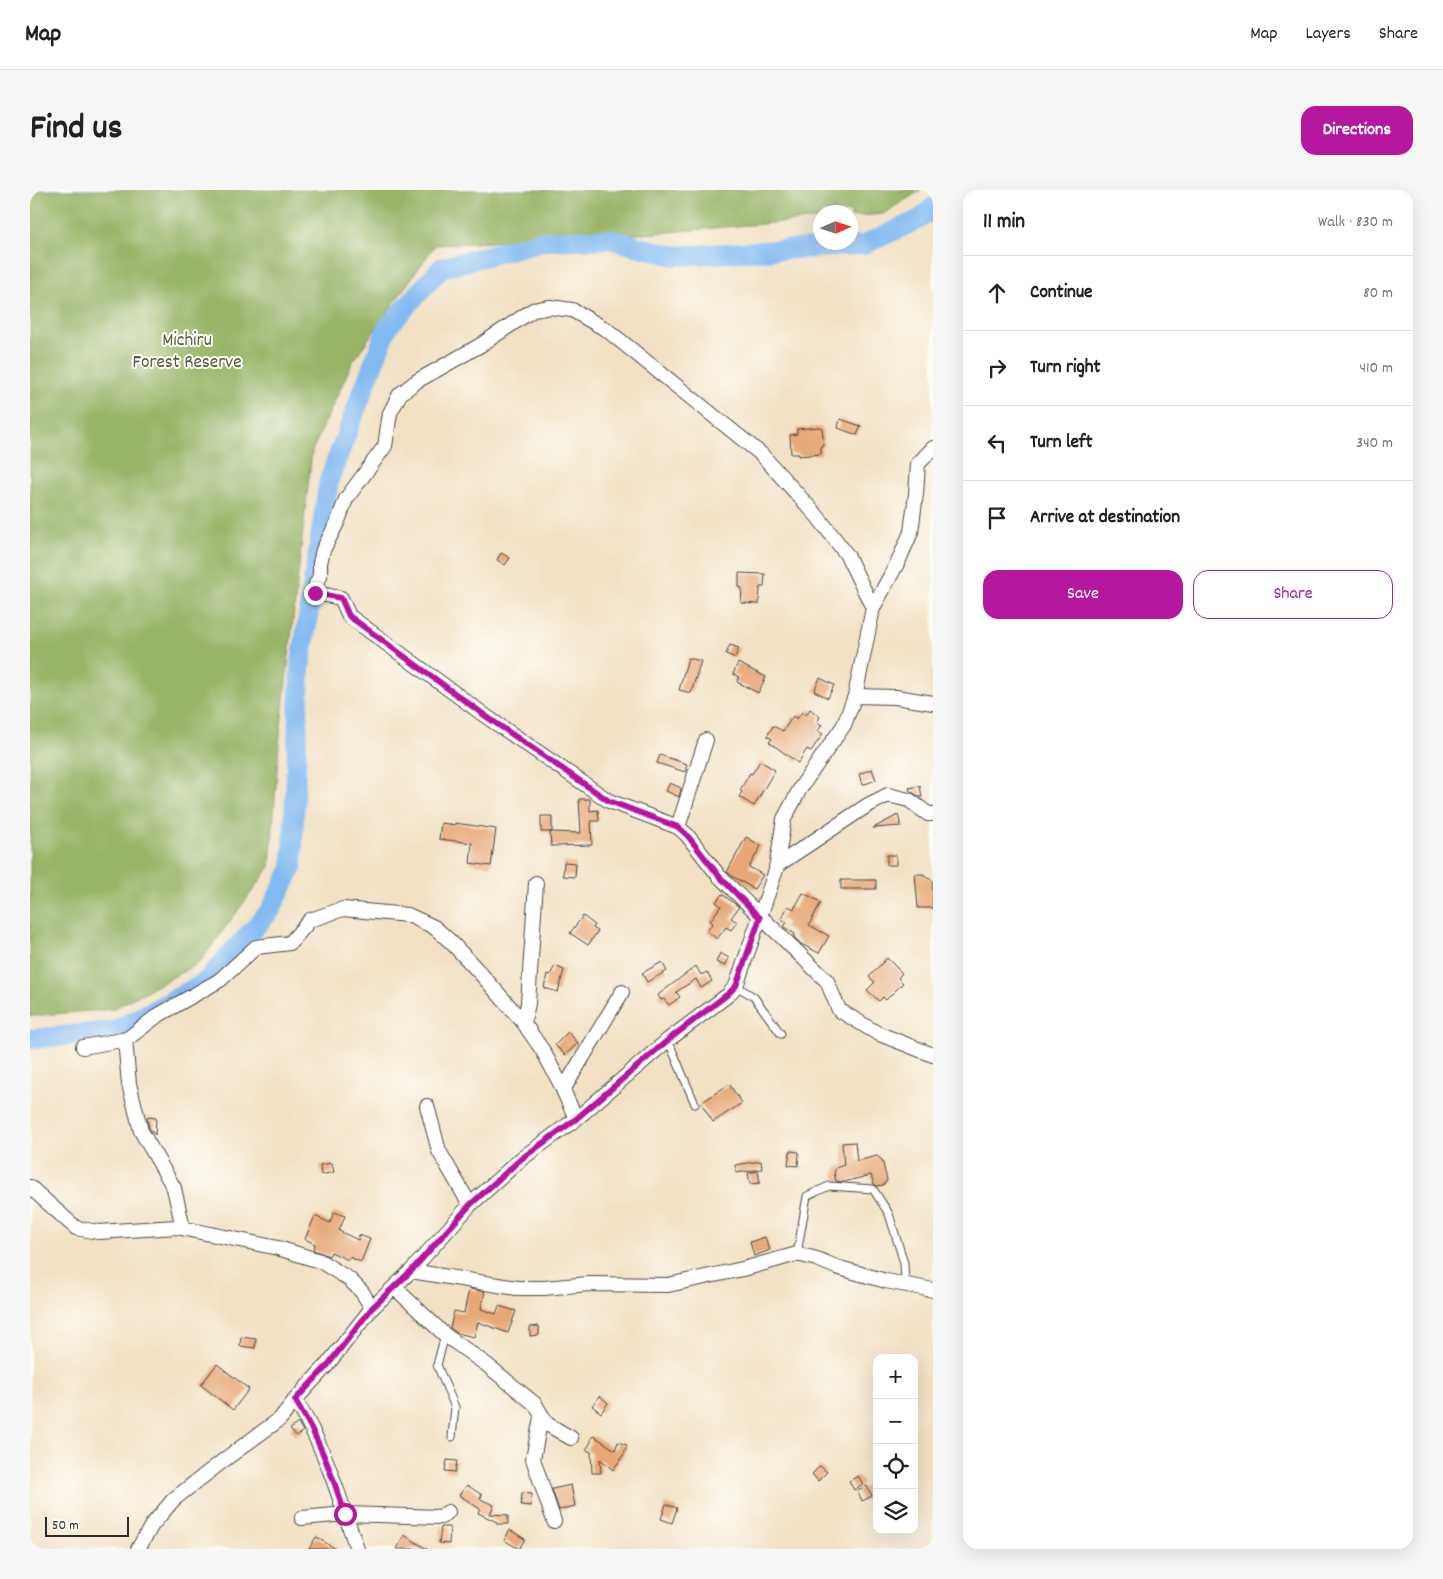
<!DOCTYPE html>
<meta charset="utf-8">
<style>
:root{--surface:#fff;--page:#f6f6f6;--text:#222;--muted:#767676;--line:#e0e0e0;--accent:#b5179e}
body{margin:0;font-family:Dekko,sans-serif;background:var(--page);color:var(--text)}
.controls{position:absolute;right:15px;bottom:15px;display:grid;overflow:hidden;border-radius:10px;box-shadow:0 5px 20px #0002}
.controls button{width:45px;height:45px;display:grid;place-items:center;padding:0;border:0;border-bottom:1px solid var(--line);background:var(--surface);color:var(--text);font:25px sans-serif}
.compass{position:absolute;left:783px;top:15px;width:45px;height:45px;border-radius:50%;background:var(--surface);box-shadow:0 5px 20px #0002;rotate:87deg}
.scale{position:absolute;left:15px;bottom:12px;width:84px;box-sizing:border-box;padding-left:5px;border:2px solid #2b2b2b;border-top:0;font-size:14px;line-height:18px;white-space:nowrap;color:#2b2b2b;-webkit-text-stroke:4px #fdfcf7;paint-order:stroke}
.stop{position:absolute;width:15px;height:15px;margin:-11px;border:4px solid #b5179e;border-radius:50%;background:#fff}
.stop.end{background:#b5179e;border-color:#fff;box-shadow:0 1px 5px #0008}
.list{margin:0;padding:0;list-style:none}
h2{display:flex;justify-content:space-between;align-items:center;height:65px;margin:0;padding:0 20px;font-size:21px}
h2 small{font-size:16px;font-weight:400;color:var(--muted)}
.list li{display:grid;grid-template-columns:32px 1fr auto;gap:15px;align-items:center;box-sizing:border-box;height:75px;padding:0 20px;border-top:1px solid var(--line)}
.list b{display:block;font-size:19px;white-space:nowrap}
.list em{font-size:16px;font-style:normal;color:var(--muted)}
.actions{display:flex;gap:10px;padding:15px 20px}
.actions a{flex:1;padding:11px 0;border:1px solid var(--accent);border-radius:15px;text-align:center;font-size:18px;color:var(--accent)}
.actions .main{background:var(--accent);color:#fff}
.icon{flex:none;width:28px;height:28px;fill:none;stroke:currentColor;stroke-width:2;stroke-linecap:round;stroke-linejoin:round}
.map{position:relative;flex:none;width:903px;height:1359px;overflow:hidden;border-radius:15px}
header{display:flex;align-items:center;gap:30px;box-sizing:border-box;height:70px;padding:0 25px;background:var(--surface);border-bottom:1px solid var(--line)}
header strong{font-size:24px}
nav{display:flex;gap:28px;margin-inline-start:auto;font-size:18px}
.intro{display:flex;align-items:center;justify-content:space-between;box-sizing:border-box;height:120px;padding:0 30px}
h1{margin:0;font-size:35px}
.button{padding:12px 22px;border-radius:15px;background:var(--accent);color:#fff;font-size:18px;font-weight:700}
main{display:flex;gap:30px;padding:0 30px}
aside{flex:1;background:var(--surface);border-radius:15px;box-shadow:0 5px 20px #0002}
.map>svg:first-child{display:block}
</style>
<header>
<strong>Map</strong>
<nav><a>Map</a><a>Layers</a><a>Share</a></nav>
</header>
<div class="intro"><h1>Find us</h1><a class="button">Directions</a></div>
<main>
<div class="map">
<svg width="903" height="1359" viewBox="0 0 903 1359">
<rect width="100%" height="100%" fill="#fdfcf7"/>
<filter id="ink" filterUnits="userSpaceOnUse"><feTurbulence type="fractalNoise" baseFrequency=".02" numOctaves="2"/><feDisplacementMap in="SourceGraphic" scale="10" xChannelSelector="R" yChannelSelector="G"/><feConvolveMatrix kernelMatrix="1 2 1 2 8 2 1 2 1" color-interpolation-filters="sRGB"/></filter>
<filter id="wash" filterUnits="userSpaceOnUse"><feTurbulence type="fractalNoise" baseFrequency=".0096" numOctaves="4" result="noise"/><feDisplacementMap in="SourceGraphic" scale="20" xChannelSelector="R" yChannelSelector="G"/><feGaussianBlur stdDeviation="1.12" result="paint"/><feColorMatrix in="noise" values="0 0 0 0 0 0 0 0 0 0 0 0 0 0 0 0 0 1.4 0 .05"/><feComposite in="paint" operator="in"/></filter>
<g filter="url(#wash)">
<rect width="100%" height="100%" fill="#f2e1c4"/>
<path fill="#98b466" stroke="#627048" d="M0,0h891l-38,24 -32,3v-5h-30l-1,7 -164,14 -221,12 -82,116 -41,90 -33,293 -9,123 -71,96 -86,46 -83,7z"/>
<g fill="none" stroke-linecap="round" stroke-linejoin="round">
<path stroke="#81b9f1" stroke-width="20" d="M0,849l84,-8 90,-48 66,-72 22,-43 8,-199 29,-189 58,-152 54,-60 101,-27 67,-2 66,17 188,-11 57,-26 13,-12"/>
</g>
<g id="blocks">
<path fill="#e7a776" d="M810,229l21,7 -4,9 -19,-7z
M789,237l3,1 2,18h-3v8l-22,2v-2h-8l-1,-19 7,-1v-5z
M471,363l9,5 -5,7 -8,-5z
M709,383l26,1 -1,13h-4l-1,17 -18,-1 1,-15 -3,-1z
M700,455l9,3 -4,10 -9,-4z
M658,468l13,3 -10,32 -12,-3z
M708,473l28,14 -8,16 -21,-11 2,-5 -6,-3z
M790,488l14,7 -6,13 -14,-7z
M780,519l10,8 -3,5 5,3 -4,6 5,3 -12,17 -4,-2 -9,14 -29,-21 3,-3 -5,-3 6,-10 10,5 10,-15 4,3 5,-7 4,3z
M630,565l27,9 -2,8 -28,-9z
M730,571l15,9 -21,36 -15,-9 3,-5 -2,-2 10,-17 2,1z
M842,579l4,11 -14,5 -3,-11z
M640,593l11,5 -2,9 -13,-6z
M890,596l2,11h-2l-10,-6 -1,-3z
M549,609h11v12l8,-1 1,11h-8l1,24 -41,1 -1,-14 31,1z
M868,625l3,11 -28,2z
M511,626h11v16h-11z
M411,633l14,2v-2l41,6 -5,37 -21,-3 2,-20 -33,-4z
M716,647l15,9 -12,21 14,8 -9,14 -22,-13 -5,-4z
M857,665h9v10h-9z
M534,672l12,1 -1,14 -12,-1z
M885,684h9v2l9,5v27h-15z
M811,690h35v9h-35z
M773,703l18,9 -12,23 20,11 -10,17 -18,-9 -7,-7 1,-3 -11,-7 3,-5 -6,-3 7,-13 6,3z
M692,704l17,13 -8,11 6,4 -6,8 -5,-3 -9,12 -10,-8 6,-8 -3,-2 11,-15 -5,-4z
M553,726l12,9 -2,3 5,3 -10,14 -18,-12z
M690,763l9,5 -4,8 -9,-4z
M857,768l15,15 -4,5 5,5 -17,17 -3,-3 -4,4 -12,-11 8,-8 -6,-5z
M632,772l5,9 -20,11 -5,-9z
M525,776l9,4 -6,22 -14,-4 3,-14 3,1z
M666,776l5,9 6,-3 5,9 -11,7 -5,-9 -20,13 4,5 -11,8 -5,-6 -3,1 -3,-5z
M538,842l10,11 -13,12 -10,-10z
M699,894l13,19 -29,19 -12,-19z
M117,927l9,1 -1,17 -6,-7z
M825,952l2,19 20,-5 5,4 5,20 -4,5 -6,1 -3,-2 -3,-9 -27,7 -8,-1 -2,-8 2,-5 8,-3 -2,-22z
M760,961l9,1 -1,14 -10,-1z
M731,971l1,8 -26,4 -1,-8z
M302,973l2,9 -13,3 -1,-10z
M728,981l2,12 -10,1 -2,-11z
M304,1022l11,4 -6,15 19,9 1,-5 11,4 -9,23 -12,-5 -1,3 -17,-8 -2,4 -16,-6 2,-6 -10,-5 10,-23 15,7z
M735,1047l5,13 -16,6 -4,-14z
M439,1099l16,3 -4,17 15,5 3,-8 17,5 -8,22 -30,-11 -4,15 -17,-4 -7,-5 4,-17 10,2z
M509,1136v9l-9,1v-9z
M211,1147l15,2 -1,9 -15,-2z
M187,1174l32,25 -16,21 -32,-25z
M570,1206l8,7 -7,10 -9,-7z
M268,1233l5,8 -7,5 -6,-7z
M564,1246l21,14 3,-8 9,3 -3,9 -11,16 -13,-11 1,14h-9l-1,-21 -5,-2 5,-8v-4z
M417,1270l10,1 -2,11 -10,-1z
M790,1276l7,6 -9,9 -6,-7z
M828,1286l5,8 -9,6 -5,-9z
M437,1295l15,10 -2,4 14,6 -4,9 18,1v9h-11v-2l-19,-9 2,-4 -21,-14z
M541,1295l4,21 -16,4 -7,-21z
M837,1296l5,10 -10,5 -5,-11z
M492,1303l10,1 -1,12 -10,-1z
M636,1314l11,4 -5,15 -11,-4z
M411,1337h9l-1,17 -10,-1z
M480,1340l15,9 -6,10 -15,-9z
M374,1345l23,14h-30z
M286,1347l20,12h-27z"/>
</g>
</g>
<g filter="url(#ink)">
<use href="#blocks" fill-opacity="0" stroke="#494642" stroke-width="1"/>
<g fill="none" stroke-linecap="round" stroke-linejoin="round">
<defs>
<path id="lane" d="M706,796l18,11 27,37
M638,850l27,64
M767,1064l10,-58 22,-10 44,3 16,25 15,49 1,22
M415,1145l-8,30 18,42 -3,30"/>
<path id="street" d="M825,506l41,1 37,6
M676,550l-28,87 9,8 32,41 108,105 12,29 38,23 56,22
M648,637l-69,-26 -122,-84 -138,-101 -8,-18 -26,-5 1,-9 4,-8v-13l3,-13 15,-29 8,-22 39,-53 5,-33 10,-19 17,-13 62,-35 54,-36 17,-3 22,3 35,20 154,124 57,63 29,38 26,53
M746,676l92,-61 20,-10 21,5 19,14h5
M493,832l3,-9 2,-10 8,-120
M95,849l4,45 12,47 33,57 9,40
M53,857l44,-8 30,-23 63,-36 36,-33 34,-4 20,-23 33,-11 65,6 26,12 17,15 30,32 42,48 20,29 16,30 17,38
M533,900l59,-98
M397,916l12,45 31,54
M0,997l46,41 22,4 78,-5 102,21 42,13 29,18 13,13 10,16
M381,1081l106,17h27l45,-4 79,1 79,-17 50,-14 20,5 19,8 50,14 47,9
M364,1097l51,48 42,30 48,39 12,20 24,14
M265,1210c30,46 44,97 62,149
M511,1227l-8,42 21,62
M272,1328l43,-4 96,3 7,-5
M108,1359l14,-24 22,-26 50,-39 56,-41 15,-19 32,-35 45,-57 39,-37 59,-66 51,-46 55,-40 92,-79 60,-45 8,-9 40,-116 8,-51 17,-32 43,-62 11,-29 18,-88 26,-48 12,-28 5,-38 2,-30 15,-16"/>
</defs>
<use href="#lane" stroke="#494642" stroke-width="9"/>
<use href="#street" stroke="#494642" stroke-width="16"/>
<use href="#lane" stroke="#fff" stroke-width="7"/>
<use href="#street" stroke="#fff" stroke-width="14"/>
</g>
</g>
<g fill="none" stroke-linecap="round" stroke-linejoin="round" filter="url(#ink)">
<path stroke="#b5179e" stroke-width="6" d="M285,403l26,5 8,18 138,101 122,84 69,26 9,8 32,41 41,42 -24,68 -8,8 -60,46 -92,79 -55,40 -51,46 -59,66 -39,37 -45,58 -32,34c23,36 37,74 50,114"/>
</g>
<g text-anchor="middle" stroke-width="4" stroke-linejoin="round" paint-order="stroke">
<g font-size="19" fill="#585d41" stroke="#fdfcf7">
<text x="157" y="155">Michiru<tspan x="157" dy="22">Forest Reserve</tspan></text>
</g>
</g>
</svg>
<div class="controls">
<button>+</button>
<button>−</button>
<button><svg class="icon" aria-label="locate" viewBox="0 0 24 24"><circle cx="12" cy="12" r="6"/><path d="M12 2v4M12 18v4M2 12h4M18 12h4"/></svg></button>
<button><svg class="icon" aria-label="layers" viewBox="0 0 24 24"><path d="M12 4l9 5-9 5-9-5zM3 14l9 5 9-5"/></svg></button>
</div>
<svg class="compass" viewBox="-18 -18 36 36"><path d="M0-13l5 13h-10z" fill="#e53935"/><path d="M0 13l5-13h-10z" fill="#767676"/></svg>
<div class="scale">50 m</div>
<div class="stop" style="left:315px;top:1324px"></div>
<div class="stop end" style="left:285px;top:403px"></div>
</div>
<aside>
<h2>11 min<small>Walk · 830 m</small></h2>
<ul class="list">
<li><svg class="icon" aria-label="ahead" viewBox="0 0 24 24"><path d="M12 20V5M6 11l6-6 6 6"/></svg><div><b>Continue</b></div><em>80 m</em></li>
<li><svg class="icon" aria-label="right" viewBox="0 0 24 24"><path d="M7 20v-9h11M14 6l5 5-5 5"/></svg><div><b>Turn right</b></div><em>410 m</em></li>
<li><svg class="icon" aria-label="left" viewBox="0 0 24 24"><path d="M17 20v-9H6M10 6l-5 5 5 5"/></svg><div><b>Turn left</b></div><em>340 m</em></li>
<li><svg class="icon" aria-label="arrive" viewBox="0 0 24 24"><path d="M6 21V4h12l-3 4 3 4H6"/></svg><div><b>Arrive at destination</b></div></li>
</ul>
<div class="actions"><a class="main">Save</a><a>Share</a></div>
</aside>
</main>
